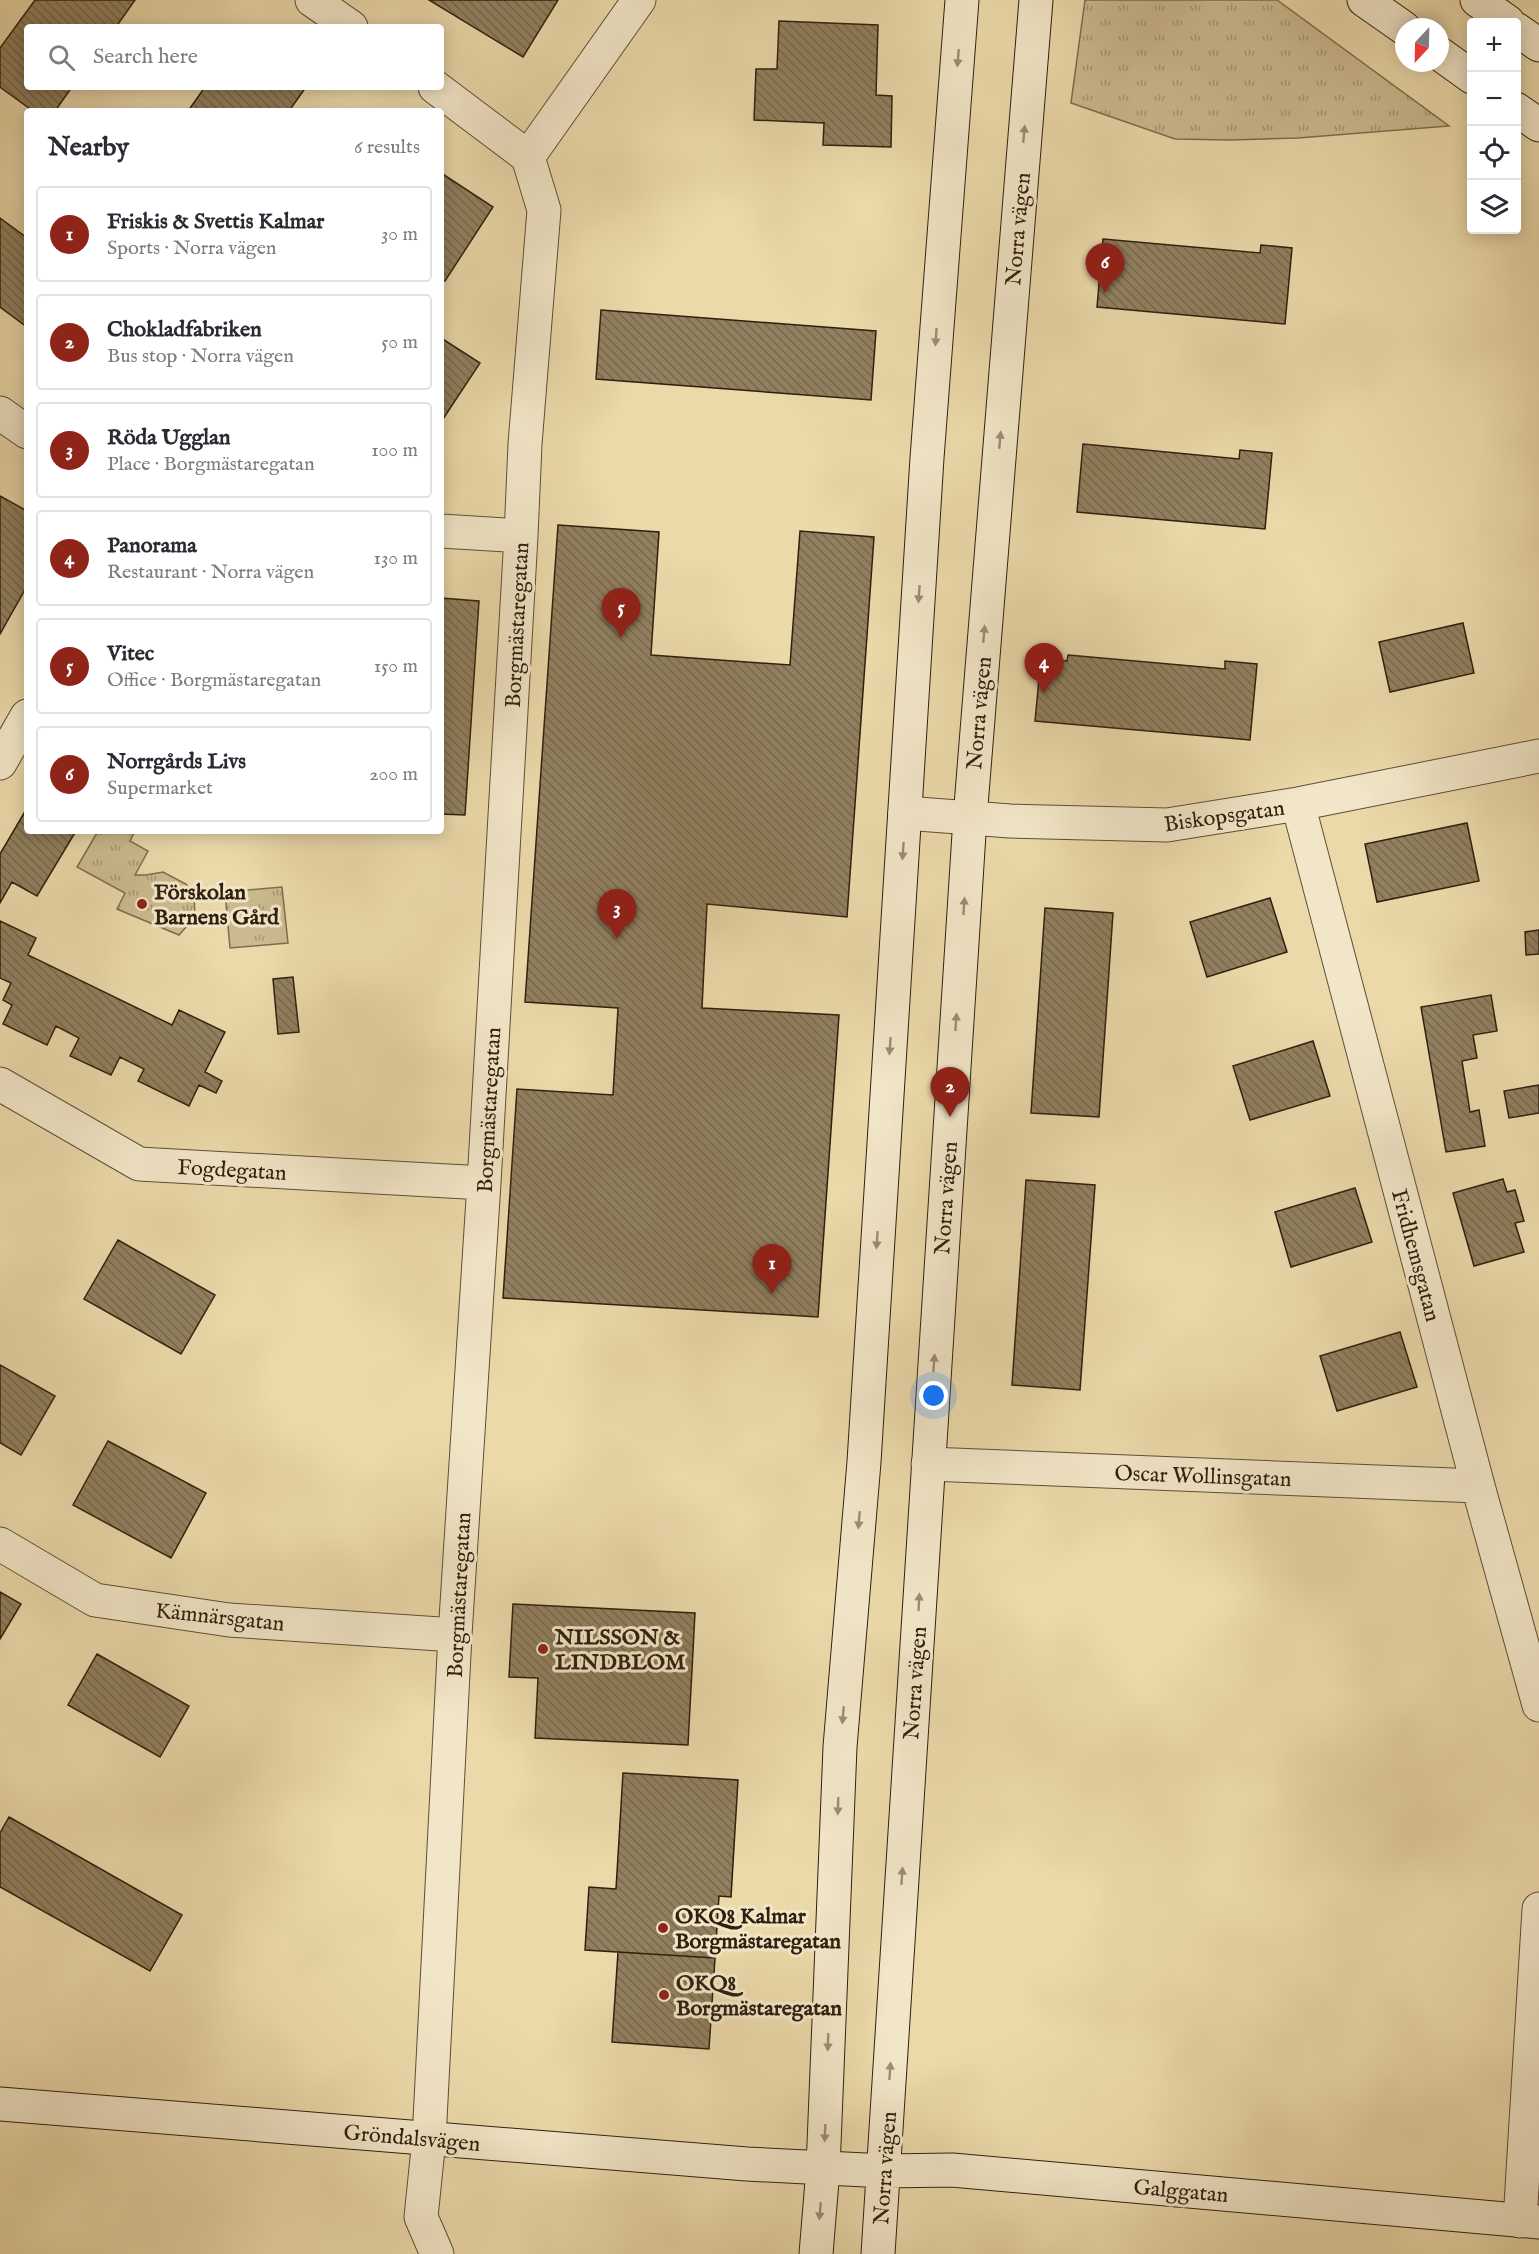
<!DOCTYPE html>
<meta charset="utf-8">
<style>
:root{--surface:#fff;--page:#f2f2f3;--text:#2b2b33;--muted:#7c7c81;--line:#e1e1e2;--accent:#8f2418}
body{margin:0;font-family:"IM FELL English",serif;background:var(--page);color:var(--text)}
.controls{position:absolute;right:18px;top:18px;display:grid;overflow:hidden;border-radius:6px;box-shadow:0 3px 15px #0003}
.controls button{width:54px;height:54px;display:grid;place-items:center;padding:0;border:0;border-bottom:2px solid var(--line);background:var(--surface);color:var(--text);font:30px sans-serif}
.compass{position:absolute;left:1395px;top:18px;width:54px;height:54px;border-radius:50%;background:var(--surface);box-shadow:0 3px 15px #0003;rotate:202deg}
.you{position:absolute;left:934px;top:1396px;width:21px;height:21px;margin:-15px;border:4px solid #fff;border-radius:50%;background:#1a73e8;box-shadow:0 0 0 9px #1a73e833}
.badge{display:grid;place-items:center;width:39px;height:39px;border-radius:50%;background:var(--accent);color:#fff;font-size:20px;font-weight:700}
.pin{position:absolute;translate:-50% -50px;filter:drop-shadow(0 2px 3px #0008)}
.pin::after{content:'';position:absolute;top:32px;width:21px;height:18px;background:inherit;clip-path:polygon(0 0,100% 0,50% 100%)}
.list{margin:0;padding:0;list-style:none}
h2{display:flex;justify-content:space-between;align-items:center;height:78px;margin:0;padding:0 24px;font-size:26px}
h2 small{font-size:20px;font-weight:400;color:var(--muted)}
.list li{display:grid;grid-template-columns:39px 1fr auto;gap:18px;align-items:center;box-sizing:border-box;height:96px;margin:0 12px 12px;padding:0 12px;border:2px solid var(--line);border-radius:6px}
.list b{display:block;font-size:22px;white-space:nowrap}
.list p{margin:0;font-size:20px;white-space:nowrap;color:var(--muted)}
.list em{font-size:20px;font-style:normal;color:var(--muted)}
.icon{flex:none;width:33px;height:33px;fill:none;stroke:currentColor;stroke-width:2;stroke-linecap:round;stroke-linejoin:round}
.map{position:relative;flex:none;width:1539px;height:2254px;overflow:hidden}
.search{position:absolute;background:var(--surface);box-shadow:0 3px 15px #0003;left:24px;top:24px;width:420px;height:66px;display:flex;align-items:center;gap:15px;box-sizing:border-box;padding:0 21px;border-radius:6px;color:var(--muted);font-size:22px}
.panel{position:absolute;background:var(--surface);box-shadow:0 3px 15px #0003;left:24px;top:108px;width:420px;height:726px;border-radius:6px}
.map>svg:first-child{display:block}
</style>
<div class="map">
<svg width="1539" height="2254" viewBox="0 0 1539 2254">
<defs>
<pattern id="grass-tufts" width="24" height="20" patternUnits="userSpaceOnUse" patternTransform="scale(1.5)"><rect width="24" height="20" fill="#cbba8f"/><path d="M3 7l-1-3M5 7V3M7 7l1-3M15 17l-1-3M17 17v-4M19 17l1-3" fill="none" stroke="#a59773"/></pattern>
<pattern id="building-back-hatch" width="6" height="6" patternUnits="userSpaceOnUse" patternTransform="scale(1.5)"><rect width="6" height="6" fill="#91805f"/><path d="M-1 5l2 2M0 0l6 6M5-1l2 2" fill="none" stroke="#77684d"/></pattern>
</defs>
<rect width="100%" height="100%" fill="#ebd9aa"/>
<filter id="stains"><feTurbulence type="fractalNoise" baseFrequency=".00333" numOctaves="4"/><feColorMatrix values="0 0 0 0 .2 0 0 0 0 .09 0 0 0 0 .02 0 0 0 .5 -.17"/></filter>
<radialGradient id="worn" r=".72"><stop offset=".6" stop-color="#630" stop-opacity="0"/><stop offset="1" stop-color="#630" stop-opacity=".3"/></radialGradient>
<path fill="url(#grass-tufts)" stroke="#7d6d4e" stroke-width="1.5" d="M1085,0h192l172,126 -151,12 -68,2 -55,-1 -104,-36z
M98,831h37l-5,10 18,10 -13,24h11l17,-3 23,12 8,11 1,22 -16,18 -62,-26 8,-16 -48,-26z
M282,887l6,56 -58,5 -5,-56z"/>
<path fill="url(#building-back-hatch)" stroke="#2f200e" stroke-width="1.5" d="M35,0h100l-19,27h-89v60h45l-17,24h-22l-33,-24v-39z
M429,0h129l-35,57z
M779,21l99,4 -2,70 16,1 -1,51 -68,-2 1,-22 -70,-3 2,-51h21z
M205,87h101l-17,24h-101z
M441,173l52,34 -48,74 -4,-3z
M0,218l27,20v89l-27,-20z
M1103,239l157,14 1,-8 31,3 -7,76 -188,-17z
M601,310l275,21 -5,69 -275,-21z
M441,338l39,25 -39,59z
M1083,444l156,15 1,-9 32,3 -7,76 -188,-17z
M0,496l27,15v75l-27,48z
M558,525l101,7 -8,123 139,10 10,-134 74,6 -27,380 -140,-13 -5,104 137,7 -21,302 -315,-19 14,-209 96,6 5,-87 -93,-6z
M441,598l38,3 -14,214 -24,-1z
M1463,623l11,50 -84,19 -11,-50z
M1068,655l157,14v-8l32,3 -7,76 -215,-19 6,-63 26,3z
M27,808v23h49l-39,65 -25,-14 -12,21v-49z
M1467,823l12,58 -102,21 -12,-58z
M1270,898l17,54 -80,25 -17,-55z
M1045,908l68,5 -14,204 -68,-4z
M0,921l36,17 -8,17 144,70 7,-15 46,22 -20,40 17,9 -6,12 -17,-8 -10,21 -51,-25 6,-12 -24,-12 -9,18 -41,-19 9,-18 -23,-12 -9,19 -44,-21 9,-19 -9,-5 8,-17 -11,-5z
M1539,930v24l-13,1 -1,-23z
M293,977l6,55 -21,2 -5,-55z
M1491,995l6,36 -24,4 4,23 -15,3 8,51 9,-2 6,36 -39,6 -25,-145z
M1313,1041l17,55 -80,24 -17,-54z
M1539,1085v28l-30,5 -5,-27z
M1503,1179l4,13 8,-2 9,31 -9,2 9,29 -50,14 -21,-73z
M1026,1180l69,5 -15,205 -68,-5z
M1355,1188l17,54 -81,25 -16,-55z
M118,1240l97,55 -34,59 -97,-55z
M1400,1332l17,55 -80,24 -17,-55z
M0,1365l55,31 -34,59 -21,-12z
M108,1441l98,52 -35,65 -98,-53z
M0,1592l21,12 -21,35z
M513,1604l182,9 -7,132 -153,-7 3,-60 -29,-1z
M97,1654l92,52 -29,51 -92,-52z
M623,1773l115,7 -7,117 -12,-1 -4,62 -130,-8 4,-63 27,2z
M9,1817l173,98 -32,56 -150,-84v-54z
M618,1952l97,6 -6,91 -97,-7z"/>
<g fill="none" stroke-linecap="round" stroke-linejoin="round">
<defs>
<path id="street" d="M312,0l39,27
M435,87l93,70
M0,413l27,19
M441,531l80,5
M0,763l27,-47
M1298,804l180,682 61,219
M905,813l105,8 157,4 131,-21 241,-48
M0,1084l139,80 345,19
M928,1464l550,22
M0,1544l95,56 134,20 226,15
M1520,2221l19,-312
M437,2254l-16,-37 8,-78 26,-504 29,-452 37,-647 4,-92 19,-234 -16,-53 111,-157"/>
<path id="secondary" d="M1364,0l40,28
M1477,0l31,22
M1516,29l23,16
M1440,54l32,23
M1516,109l23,16
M0,2104l747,60 138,7 67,-1 587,52
M816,2254l7,-85 17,-422 24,-285 63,-1004 35,-458
M878,2254l92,-1436 66,-818"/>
</defs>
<use href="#street" stroke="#5e4e35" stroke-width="35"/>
<use href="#secondary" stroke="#2f200e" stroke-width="35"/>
<use href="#street" stroke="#f2e6c8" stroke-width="33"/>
<use href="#secondary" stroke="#f2e6c8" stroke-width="33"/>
</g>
<defs><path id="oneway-solid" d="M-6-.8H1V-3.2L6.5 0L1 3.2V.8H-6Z" transform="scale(1.5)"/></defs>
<g fill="#9a8d74">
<use href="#oneway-solid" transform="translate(958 58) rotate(95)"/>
<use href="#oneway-solid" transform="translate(1024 134) rotate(-85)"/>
<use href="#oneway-solid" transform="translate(936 337) rotate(94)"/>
<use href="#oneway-solid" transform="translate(1000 440) rotate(-85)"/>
<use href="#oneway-solid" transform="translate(919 594) rotate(94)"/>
<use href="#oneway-solid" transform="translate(984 634) rotate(-85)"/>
<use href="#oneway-solid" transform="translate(903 851) rotate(94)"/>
<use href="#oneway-solid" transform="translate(964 906) rotate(-86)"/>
<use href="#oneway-solid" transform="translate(956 1022) rotate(-86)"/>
<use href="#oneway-solid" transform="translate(890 1046) rotate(94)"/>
<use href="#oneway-solid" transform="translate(877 1240) rotate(94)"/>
<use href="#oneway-solid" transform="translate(934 1363) rotate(-86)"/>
<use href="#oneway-solid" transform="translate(859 1520) rotate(95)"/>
<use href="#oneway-solid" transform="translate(919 1602) rotate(-87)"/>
<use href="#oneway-solid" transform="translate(843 1715) rotate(95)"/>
<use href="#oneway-solid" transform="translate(838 1806) rotate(92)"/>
<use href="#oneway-solid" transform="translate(902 1876) rotate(-86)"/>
<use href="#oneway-solid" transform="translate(828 2042) rotate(92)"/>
<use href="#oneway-solid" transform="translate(890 2071) rotate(-86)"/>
<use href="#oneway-solid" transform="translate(825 2133) rotate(92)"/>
<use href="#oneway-solid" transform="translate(820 2211) rotate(95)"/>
</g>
<g fill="#8f2418" stroke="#f2e6c8" stroke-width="2">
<circle cx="142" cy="904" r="6"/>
<circle cx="543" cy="1649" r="6"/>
<circle cx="663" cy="1928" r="6"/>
<circle cx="664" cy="1995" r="6"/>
</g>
<g text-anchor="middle" stroke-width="6" stroke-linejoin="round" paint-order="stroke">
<g font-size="22" fill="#2f200e" stroke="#f2e6c8">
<text transform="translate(1017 229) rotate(-85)" y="8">Norra vägen</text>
<text transform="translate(516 625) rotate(-87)" y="8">Borgmästaregatan</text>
<text transform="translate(978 713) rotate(-85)" y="8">Norra vägen</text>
<text transform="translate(1224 815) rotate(-8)" y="8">Biskopsgatan</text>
<text transform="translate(488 1110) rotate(-87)" y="8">Borgmästaregatan</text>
<text transform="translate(232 1169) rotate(3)" y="8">Fogdegatan</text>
<text transform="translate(945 1198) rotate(-86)" y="8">Norra vägen</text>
<text transform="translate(1417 1255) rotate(75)" y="8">Fridhemsgatan</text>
<text transform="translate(1203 1475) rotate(2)" y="8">Oscar Wollinsgatan</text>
<text transform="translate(458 1595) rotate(-87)" y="8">Borgmästaregatan</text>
<text transform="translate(220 1616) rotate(6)" y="8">Kämnärsgatan</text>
<text transform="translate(914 1683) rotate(-86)" y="8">Norra vägen</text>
<text transform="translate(412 2137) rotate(5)" y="8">Gröndalsvägen</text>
<text transform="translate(884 2168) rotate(-86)" y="8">Norra vägen</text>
<text transform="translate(1181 2190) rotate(5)" y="8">Galggatan</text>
</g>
<g font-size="22" font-weight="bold" fill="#2f200e" stroke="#f2e6c8" text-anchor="start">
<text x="154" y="899">Förskolan<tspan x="154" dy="25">Barnens Gård</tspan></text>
<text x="555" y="1644">NILSSON &amp;<tspan x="555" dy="25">LINDBLOM</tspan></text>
<text x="675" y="1923">OKQ8 Kalmar<tspan x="675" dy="25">Borgmästaregatan</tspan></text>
<text x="676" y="1990">OKQ8<tspan x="676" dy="25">Borgmästaregatan</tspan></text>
</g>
</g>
<rect width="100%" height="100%" filter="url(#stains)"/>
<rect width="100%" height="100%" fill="url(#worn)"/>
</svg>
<div class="controls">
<button>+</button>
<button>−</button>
<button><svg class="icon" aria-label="locate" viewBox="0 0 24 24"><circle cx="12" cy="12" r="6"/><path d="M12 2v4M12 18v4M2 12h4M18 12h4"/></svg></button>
<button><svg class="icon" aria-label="layers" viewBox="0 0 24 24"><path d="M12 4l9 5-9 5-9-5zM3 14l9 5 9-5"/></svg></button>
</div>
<svg class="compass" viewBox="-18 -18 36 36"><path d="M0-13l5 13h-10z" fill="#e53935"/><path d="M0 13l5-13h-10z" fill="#7c7c81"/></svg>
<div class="you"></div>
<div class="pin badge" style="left:772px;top:1294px">1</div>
<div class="pin badge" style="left:950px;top:1117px">2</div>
<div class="pin badge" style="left:617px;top:939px">3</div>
<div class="pin badge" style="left:1044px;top:693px">4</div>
<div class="pin badge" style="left:621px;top:638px">5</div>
<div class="pin badge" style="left:1105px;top:293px">6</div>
<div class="search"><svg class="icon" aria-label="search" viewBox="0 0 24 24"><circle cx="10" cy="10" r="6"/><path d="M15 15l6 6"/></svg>Search here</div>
<section class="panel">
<h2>Nearby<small>6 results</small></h2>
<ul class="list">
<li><span class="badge">1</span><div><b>Friskis &amp; Svettis Kalmar</b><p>Sports · Norra vägen</p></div><em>30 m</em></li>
<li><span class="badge">2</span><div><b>Chokladfabriken</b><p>Bus stop · Norra vägen</p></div><em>50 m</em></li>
<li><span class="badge">3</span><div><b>Röda Ugglan</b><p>Place · Borgmästaregatan</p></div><em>100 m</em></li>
<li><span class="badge">4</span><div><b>Panorama</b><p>Restaurant · Norra vägen</p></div><em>130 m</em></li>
<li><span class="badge">5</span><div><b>Vitec</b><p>Office · Borgmästaregatan</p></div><em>150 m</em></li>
<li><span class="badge">6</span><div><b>Norrgårds Livs</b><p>Supermarket</p></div><em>200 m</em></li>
</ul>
</section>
</div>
